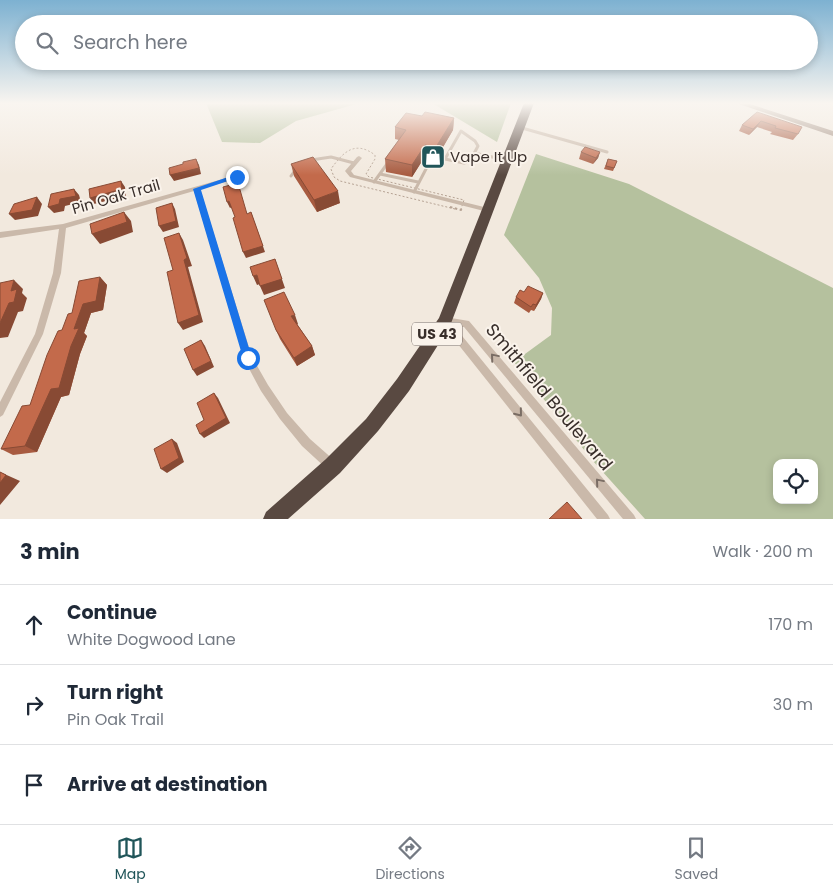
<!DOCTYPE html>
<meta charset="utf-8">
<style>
:root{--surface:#fff;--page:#f2f2f3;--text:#1f2937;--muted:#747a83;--line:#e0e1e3;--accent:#205559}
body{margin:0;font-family:Poppins,sans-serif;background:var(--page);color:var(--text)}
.controls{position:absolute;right:15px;bottom:15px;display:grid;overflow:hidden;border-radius:10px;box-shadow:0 2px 8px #0003}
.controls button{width:45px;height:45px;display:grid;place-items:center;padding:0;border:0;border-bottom:1px solid var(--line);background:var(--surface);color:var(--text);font:25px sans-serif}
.stop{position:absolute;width:15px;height:15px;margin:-11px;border:4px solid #1a73e8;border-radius:50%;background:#fff}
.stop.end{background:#1a73e8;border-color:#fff;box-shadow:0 1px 5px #0008}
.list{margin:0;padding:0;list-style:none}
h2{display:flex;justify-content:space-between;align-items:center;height:65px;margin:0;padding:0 20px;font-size:21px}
h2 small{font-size:16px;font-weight:400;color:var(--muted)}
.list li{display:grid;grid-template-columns:32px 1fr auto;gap:15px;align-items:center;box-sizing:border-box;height:80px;padding:0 20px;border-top:1px solid var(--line)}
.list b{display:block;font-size:19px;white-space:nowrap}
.list p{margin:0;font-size:16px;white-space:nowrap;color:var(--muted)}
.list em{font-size:16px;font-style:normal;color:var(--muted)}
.icon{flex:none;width:28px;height:28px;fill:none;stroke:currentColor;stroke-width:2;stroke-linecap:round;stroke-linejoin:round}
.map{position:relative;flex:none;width:833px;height:519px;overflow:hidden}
.search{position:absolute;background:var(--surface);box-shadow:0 2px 8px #0003;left:15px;right:15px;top:15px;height:55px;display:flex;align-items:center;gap:12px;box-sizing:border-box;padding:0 18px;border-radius:28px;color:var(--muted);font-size:19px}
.sheet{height:305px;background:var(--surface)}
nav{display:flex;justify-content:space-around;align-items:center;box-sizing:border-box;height:70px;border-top:1px solid var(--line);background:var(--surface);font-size:14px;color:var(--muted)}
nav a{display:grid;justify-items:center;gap:2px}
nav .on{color:var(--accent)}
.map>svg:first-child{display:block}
</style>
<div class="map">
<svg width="833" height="519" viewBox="0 0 833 519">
<rect width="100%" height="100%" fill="#f2e9de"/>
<path fill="#b5c19e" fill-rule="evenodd" d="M206,103h154l-64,18 -36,22 -38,-1z
M432,103h79l-14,39z
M536,154l93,30 204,104v231h-188l-52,-58 -79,-99 37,-27 1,-27 -13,-30 -35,-43zM777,463h37v37h-37z"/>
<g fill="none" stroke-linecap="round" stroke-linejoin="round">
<path stroke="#b6a394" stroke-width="1" stroke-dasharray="2 2" stroke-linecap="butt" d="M455,209l-115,-28 -6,-4 -3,-8c12,-17 24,-29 44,-14v4l-9,15 3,3 95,23 -3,9"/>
<path stroke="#b6a394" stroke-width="2" stroke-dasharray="2.5 2.5" stroke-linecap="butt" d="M450,207l11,3 1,-3"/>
<path stroke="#cab9aa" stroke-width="3" d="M522,128l85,24
M461,131l14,10 3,5 -8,15 -6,2 -19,-4z
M474,153l32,7
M311,160l20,-3 23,6
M380,174l38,8
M291,176l5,-7
M374,182l13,-18
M414,192l13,-25 18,-8"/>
<path fill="#cab9aa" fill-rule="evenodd" d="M359,156l3,2 -11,13 3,4 134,33 3,2 -3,2 -138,-35 -5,-6 12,-14z
M237,175l2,1v2l-39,11 52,168 16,28 19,28 23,26 25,22 1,4 -1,4 -4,1 -4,-1 -25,-23 -22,-27 -19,-28 -16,-30 -51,-170 -128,37 -5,45 -18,61 -40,81 -3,2v-15l35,-68 18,-61 6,-44 -59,9v-6l63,-8z
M445,317l24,4 165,194 2,4h-13l-159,-192 -10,-1 154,189 2,4h-13l-155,-195 -1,-3 1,-3z"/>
<path fill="#9e897b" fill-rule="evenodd" d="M738,103h9l86,28v5l-94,-32z"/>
<path fill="#594941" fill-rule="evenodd" d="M524,103h10l-84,223 -41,65 -31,40 -38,42 -52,46h-25l3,-7 60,-53 40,-40 31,-40 42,-61z"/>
</g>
<path fill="#a85b40" d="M757,112l41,22 -5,6 -23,-6 2,-2 -15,-5 -8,8 -10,-4 3,-6z
M422,116l32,2 -1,12 -17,29 -12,-1 -12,19 -26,-5 -1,-13 14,-19 -4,-1v-12z
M581,152h19l-2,6 -5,6 -14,-5z
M608,159l9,2 -4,10 -9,-2z
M291,164l49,39 -23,9 -23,-36z
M100,277l7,8 -4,25 -12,3 -7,20 3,3 -7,18 -11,41 -8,2 -24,55 -24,3 -12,-6 29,-44 32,-75z
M524,292l19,1 -2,6 -7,12 -3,-1 -2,3 -15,-10 2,-6z
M297,324l15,22 3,9 -18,11 -17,-27 -4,-9 22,-6z"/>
<path fill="#884a34" d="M454,118l-1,12 -17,29v-12z
M761,121l-4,6 -8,8 4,-6z
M425,145l-1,13 -12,19v-12z
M600,152l-2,6 -5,6 3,-6z
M196,159l3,6 2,9 -27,7 -4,-6z
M121,181l4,6 1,9 -32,8 -4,-6z
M74,189l5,6 2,7 -16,4 -1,5 -10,2 -6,-6z
M338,191l2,12 -23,9 -3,-12z
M37,197l5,7 -4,12 -23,4 -6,-6z
M229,201l3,6 -2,1 -3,-6z
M172,203l3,6 4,18 -16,5 -4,-6z
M124,212l7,9 2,11 -33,12 -8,-10z
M251,212l14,40 -19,6 -3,-6z
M179,233l4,7 9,26 -4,1 15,55 -20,8 -5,-7 6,-63z
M275,259l10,29 -21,7 -4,-9z
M257,275l3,9 -3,1 -4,-9z
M100,277l7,8 -4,25 -12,3 -7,20 3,3 -7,18 -11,41 -8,2 -24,55 -12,-6 49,-117 9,-25z
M14,280l9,9 -1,4 5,5 -4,13 -5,1 -10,25 -8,1v-15z
M543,293l-2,6 -7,12 2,-6z
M295,315l3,9 -3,1 -4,-9z
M201,340l4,6 9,21 -17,9 -4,-6z
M312,346l3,9 -18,11 -3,-8z
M214,393l4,5 12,25 -26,15 -4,-4z
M172,439l5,4 7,19 -17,11 -6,-4z
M0,472l20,9 -20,24z"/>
<path fill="#c36a4b" stroke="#884a34" d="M425,112l29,6 -18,29 -11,-2 -13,20 -27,-6 21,-29 -11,-3 11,-14 16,3z
M757,112l45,15 -4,7 -23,-6 1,-2 -15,-5 -8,8 -11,-4z
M585,147l15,5 -4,6 -15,-6z
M313,157l25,34 -24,9 -23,-36z
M196,159l3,9 -29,7 -1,-7 14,-4v-2z
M608,159l9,2 -3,7 -8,-2z
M121,181l1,8 -32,9 -1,-9z
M238,183l9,31 4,-2 12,34 -20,6 -10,-34 2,-1 -6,-16 -2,1 -4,-15z
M74,189l2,7 -16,3 -1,5 -11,3 3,-13z
M37,197l-5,13 -23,4 5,-10z
M172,203l4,18 -17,5 -3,-18z
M124,212l3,10 -35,12 -2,-10z
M179,233l8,25 -3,2 15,55 -21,8 -11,-51 6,-2 -9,-32z
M275,259l7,20 -22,7 -3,-11 -4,1 -3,-9z
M100,277l-4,24 -13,3 -9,25 5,-1 -8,18 -12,42 -8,1 -26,57 -24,3 21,-43 8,-1 17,-50 11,-24 4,-1 6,-16 4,-1 7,-32z
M14,280l-3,11 6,-2 -3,13 -5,1 -9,20v-40z
M528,286l15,7 -7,12 -3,-1 -2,3 -15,-10 4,-7 4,2z
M284,292l11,23 -4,1 21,30 -18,12 -18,-28 -12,-30z
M201,340l10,21 -18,9 -9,-21z
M214,393l12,25 -26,16 -4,-9 8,-5 -7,-17z
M172,439l7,19 -18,11 -7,-20z
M0,472l6,3 -6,8z
M567,502l15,17h-33z"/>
<defs><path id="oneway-chevron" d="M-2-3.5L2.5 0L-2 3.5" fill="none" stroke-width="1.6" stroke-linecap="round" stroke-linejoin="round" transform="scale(1.25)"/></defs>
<g stroke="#7a6d64">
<use href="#oneway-chevron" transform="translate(494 357) rotate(-130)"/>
<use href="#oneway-chevron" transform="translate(519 413) rotate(51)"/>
<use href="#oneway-chevron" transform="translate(599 482) rotate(-130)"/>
</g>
<linearGradient id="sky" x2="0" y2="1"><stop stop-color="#7db1d1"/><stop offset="0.59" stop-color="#f9f5f0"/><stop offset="1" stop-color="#f9f5f0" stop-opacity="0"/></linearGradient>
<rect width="833" height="175" fill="url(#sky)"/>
<path fill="#1a73e8" d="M234,175l6,2 -39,13 51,168 -4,5 -5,-5 -50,-169z"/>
<defs>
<symbol id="shop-square" viewBox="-11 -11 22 22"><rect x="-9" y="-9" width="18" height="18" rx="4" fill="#205559" stroke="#faf3eb"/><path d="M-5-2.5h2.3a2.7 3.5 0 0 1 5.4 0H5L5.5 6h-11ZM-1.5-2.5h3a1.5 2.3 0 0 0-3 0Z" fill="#fff"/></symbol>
</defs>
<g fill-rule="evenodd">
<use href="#shop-square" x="419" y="143" width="28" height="28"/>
</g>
<g text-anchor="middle" stroke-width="4" stroke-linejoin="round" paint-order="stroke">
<rect fill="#faf3eb" stroke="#726964" stroke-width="1" x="412" y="322.5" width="50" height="23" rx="4"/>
<g font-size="14" font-weight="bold" fill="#382e2a">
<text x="437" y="339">US 43</text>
</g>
<g font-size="15" fill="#382e2a" stroke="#faf3eb" text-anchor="start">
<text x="450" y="162">Vape It Up</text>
</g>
<g font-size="15" fill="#382e2a" stroke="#faf3eb">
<text transform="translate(116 197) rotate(-16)" y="5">Pin Oak Trail</text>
</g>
<g font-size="18" fill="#382e2a" stroke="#faf3eb">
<text transform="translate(549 397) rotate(50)" y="6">Smithfield Boulevard</text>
</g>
</g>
</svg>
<div class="controls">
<button><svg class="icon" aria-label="locate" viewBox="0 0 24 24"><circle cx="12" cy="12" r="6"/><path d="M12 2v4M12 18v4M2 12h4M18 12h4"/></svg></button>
</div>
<div class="stop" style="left:248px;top:358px"></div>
<div class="stop end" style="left:237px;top:177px"></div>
<div class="search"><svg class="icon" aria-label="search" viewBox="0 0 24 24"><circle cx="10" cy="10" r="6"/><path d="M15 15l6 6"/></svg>Search here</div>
</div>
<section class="sheet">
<h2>3 min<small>Walk · 200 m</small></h2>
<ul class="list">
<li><svg class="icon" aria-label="ahead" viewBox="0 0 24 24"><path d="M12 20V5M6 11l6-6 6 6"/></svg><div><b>Continue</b><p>White Dogwood Lane</p></div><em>170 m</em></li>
<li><svg class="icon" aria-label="right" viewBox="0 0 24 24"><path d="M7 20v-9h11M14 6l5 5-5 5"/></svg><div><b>Turn right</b><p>Pin Oak Trail</p></div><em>30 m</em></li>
<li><svg class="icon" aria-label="arrive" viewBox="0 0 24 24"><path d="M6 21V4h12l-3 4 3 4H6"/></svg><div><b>Arrive at destination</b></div></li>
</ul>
</section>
<nav>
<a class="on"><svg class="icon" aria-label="map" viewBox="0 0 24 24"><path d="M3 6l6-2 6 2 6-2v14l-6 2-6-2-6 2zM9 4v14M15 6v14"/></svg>Map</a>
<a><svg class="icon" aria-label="directions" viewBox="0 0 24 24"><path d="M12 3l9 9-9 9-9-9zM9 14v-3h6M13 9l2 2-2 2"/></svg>Directions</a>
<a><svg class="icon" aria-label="saved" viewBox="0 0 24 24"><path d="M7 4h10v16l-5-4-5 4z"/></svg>Saved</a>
</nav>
